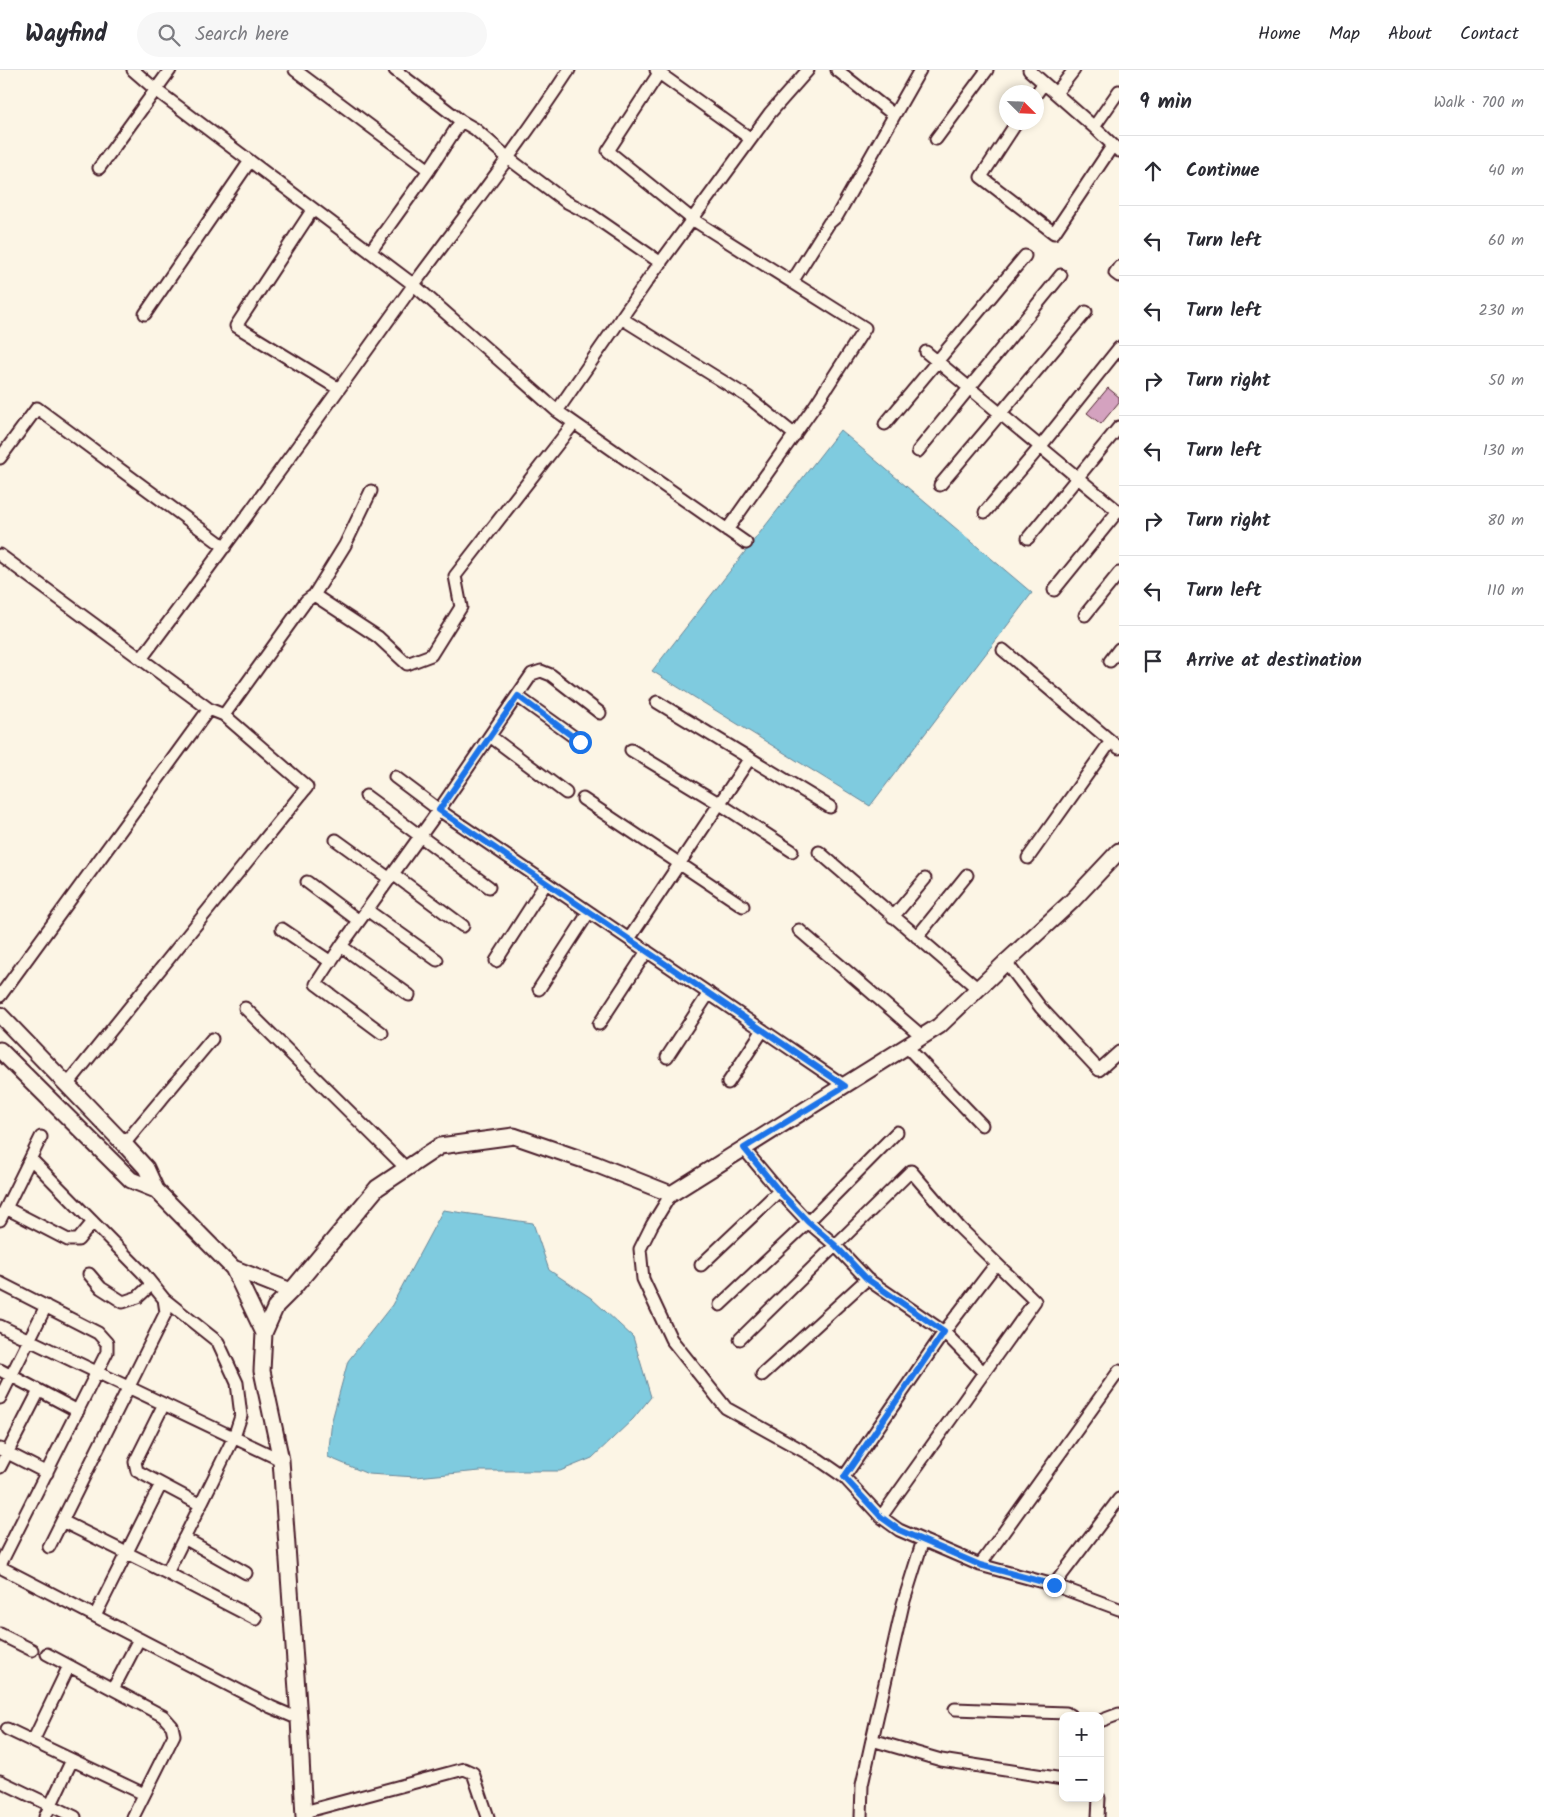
<!DOCTYPE html>
<meta charset="utf-8">
<style>
:root{--surface:#fff;--page:#f7f7f7;--text:#2b2b33;--muted:#7c7c81;--line:#e1e1e2}
body{margin:0;font-family:Kalam,sans-serif;background:var(--page);color:var(--text)}
.controls{position:absolute;right:15px;bottom:15px;display:grid;overflow:hidden;border-radius:10px;box-shadow:0 2px 8px #0003}
.controls button{width:45px;height:45px;display:grid;place-items:center;padding:0;border:0;border-bottom:1px solid var(--line);background:var(--surface);color:var(--text);font:25px sans-serif}
.compass{position:absolute;left:999px;top:15px;width:45px;height:45px;border-radius:50%;background:var(--surface);box-shadow:0 2px 8px #0003;rotate:114deg}
.stop{position:absolute;width:15px;height:15px;margin:-11px;border:4px solid #1a73e8;border-radius:50%;background:#fff}
.stop.end{background:#1a73e8;border-color:#fff;box-shadow:0 1px 5px #0008}
.list{margin:0;padding:0;list-style:none}
h2{display:flex;justify-content:space-between;align-items:center;height:65px;margin:0;padding:0 20px;font-size:21px}
h2 small{font-size:16px;font-weight:400;color:var(--muted)}
.list li{display:grid;grid-template-columns:32px 1fr auto;gap:15px;align-items:center;box-sizing:border-box;height:70px;padding:0 20px;border-top:1px solid var(--line)}
.list b{display:block;font-size:19px;white-space:nowrap}
.list em{font-size:16px;font-style:normal;color:var(--muted)}
.icon{flex:none;width:28px;height:28px;fill:none;stroke:currentColor;stroke-width:2;stroke-linecap:round;stroke-linejoin:round}
.map{position:relative;flex:none;width:1119px;height:1747px;overflow:hidden}
header{display:flex;align-items:center;gap:30px;box-sizing:border-box;height:70px;padding:0 25px;background:var(--surface);border-bottom:1px solid var(--line)}
header strong{font-size:24px}
nav{display:flex;gap:28px;margin-inline-start:auto;font-size:18px}
.search{width:350px;height:45px;background:var(--page);display:flex;align-items:center;gap:12px;box-sizing:border-box;padding:0 18px;border-radius:28px;color:var(--muted);font-size:19px}
main{display:flex}
aside{flex:1;background:var(--surface)}
.map>svg:first-child{display:block}
</style>
<header>
<strong>Wayfind</strong>
<div class="search"><svg class="icon" aria-label="search" viewBox="0 0 24 24"><circle cx="10" cy="10" r="6"/><path d="M15 15l6 6"/></svg>Search here</div>
<nav><a>Home</a><a>Map</a><a>About</a><a>Contact</a></nav>
</header>
<main>
<div class="map">
<svg width="1119" height="1747" viewBox="0 0 1119 1747">
<rect width="100%" height="100%" fill="#fcf5e5"/>
<filter id="ink" filterUnits="userSpaceOnUse"><feTurbulence type="fractalNoise" baseFrequency=".02" numOctaves="2"/><feDisplacementMap in="SourceGraphic" scale="10" xChannelSelector="R" yChannelSelector="G"/><feConvolveMatrix kernelMatrix="1 2 1 2 8 2 1 2 1" color-interpolation-filters="sRGB"/></filter>
<g filter="url(#ink)">
<path fill="#7fcbdf" stroke="#6a8697" d="M840,360l192,163 -162,213 -218,-135z
M443,1140l90,13 16,47 42,28 42,39 18,60 -18,22 -41,39 -32,13h-80l-64,6 -48,-3 -40,-17 4,-37 16,-59 44,-56z"/>
<path fill="#d4a2bf" stroke="#4a1f2b" d="M1108,318l11,9v5l-18,22 -14,-11z"/>
<g fill="none" stroke-linecap="round" stroke-linejoin="round">
<defs>
<path id="minor" d="M133,0l23,20 258,195 143,126 189,132
M295,0l134,100
M395,0l66,51 14,8 33,29 57,43 25,13 71,49
M656,0l3,3 -51,78 84,68 173,109 -49,76 -89,126
M661,0l-2,3 92,66
M837,0l57,45
M1029,0l65,57
M1119,21l-25,36 25,24
M1056,23l18,-23
M1036,24l8,-11
M1017,52l-36,55 73,56 59,-88
M936,69l51,-69
M99,98l71,-98
M313,139l-77,117 103,63
M370,182l59,-82 32,-49
M1119,197l-4,6 4,3
M792,212l37,-59 8,-7 83,-146
M145,244l105,-153
M621,248l127,79 47,38
M926,282l193,160
M557,341l90,-130 123,-168 38,-43
M885,354l140,-168
M918,381l143,-176
M0,388l37,-50 188,139
M940,415l146,-173
M985,442l55,-65 79,-99
M1028,468l91,-111
M0,485l209,154 -209,287
M1054,520l64,-79
M314,525l64,42 29,27 24,-9 30,-48 -6,-31 119,-153
M1085,545l34,-42
M1003,580l116,98
M141,589c92,-123 182,-247 271,-372 53,-72 108,-142 157,-217
M1110,591l9,-12
M517,626l64,46
M657,632l173,105
M224,645l82,-114 8,-6 31,-50 26,-54
M490,666l76,57
M631,680l89,54 72,47
M395,707l44,33 406,276
M366,726l123,91
M583,729l160,107
M336,770l54,39
M819,782l159,137
M1028,788l83,-117
M393,804l70,52
M307,812l52,39
M367,840l70,50
M893,847l32,-38
M282,859l49,33
M799,860l124,107
M917,867l50,-62
M629,869l121,-181
M341,876l68,49
M496,891l50,-78
M1006,892l35,46 58,62 20,-18
M539,919l50,-77
M245,938l162,161
M599,954l48,-73
M382,963l-66,-49 25,-38 98,-136 93,-136 9,-3 10,4 49,38
M907,977l75,78
M667,987l42,-64
M728,1013l35,-53
M67,1015l240,-298 -83,-72 -15,-6
M124,1074l88,-105
M744,1079l35,42 29,31 27,23 32,34 -105,96
M31,1089l112,114 21,26 2,13 -117,235
M671,1124l-19,31 -12,24 3,30 28,60 55,69 92,51 26,18 37,40 18,13 81,35 74,20 65,24
M6,1138l62,32h10l15,-18
M0,1150l41,-83
M701,1195l78,-74
M89,1204l12,14 22,14 15,-5 14,-13
M867,1209l77,53 40,41
M0,1213l98,50 9,10v9l-107,213
M164,1229l54,43 19,41 4,33 -7,21 -67,136 89,46
M720,1235l88,-83 89,-90
M0,1256l281,134
M740,1269l171,-168 48,56 76,74 -154,216
M0,1300l78,41
M0,1328l46,-92
M164,1334l-29,58 2,9 64,34
M0,1379l47,24
M0,1397l39,-76
M844,1407l100,-145 52,-68
M62,1451l105,52
M184,1468l62,35
M923,1470l-20,64 -31,136 69,20 122,19
M980,1495l139,-194
M0,1497l271,140 28,12
M1054,1515l65,-86
M95,1546l66,-132
M0,1564l32,16
M47,1584l116,62 9,10 2,9 -41,82
M113,1619l26,-50
M955,1639l111,4 5,3
M1100,1651l19,-7
M7,1659l137,65
M33,1671l36,-75
M0,1711l75,36
M304,1742l160,-43 9,4 15,44
M45,1747l27,-57
M861,1747l1,-32 10,-45
M1098,1747l1,-19"/>
<path id="tertiary" d="M0,945l124,129 22,24 10,22 77,78 31,65
M0,980l131,130 25,10
M233,1198l58,23
M304,1747l-5,-98 -18,-259 -19,-89 2,-38 12,-27 15,-15 86,-103 63,-42 74,-10 81,28 76,30 268,-168 67,-64 65,-60 48,-51"/>
</defs>
<use href="#minor" stroke="#4a1f2b" stroke-width="15"/>
<use href="#tertiary" stroke="#4a1f2b" stroke-width="19"/>
<use href="#minor" stroke="#fcf5e5" stroke-width="11"/>
<use href="#tertiary" stroke="#fcf5e5" stroke-width="15"/>
</g>
</g>
<g fill="none" stroke-linecap="round" stroke-linejoin="round" filter="url(#ink)">
<path stroke="#1a73e8" stroke-width="6" d="M580,672l-62,-46 -79,114 406,276 -101,62 35,43 29,31 27,23 32,34 77,53 -100,145 37,40 18,13 81,35 74,20"/>
</g>
</svg>
<div class="controls">
<button>+</button>
<button>−</button>
</div>
<svg class="compass" viewBox="-18 -18 36 36"><path d="M0-13l5 13h-10z" fill="#e53935"/><path d="M0 13l5-13h-10z" fill="#7c7c81"/></svg>
<div class="stop" style="left:580px;top:672px"></div>
<div class="stop end" style="left:1054px;top:1515px"></div>
</div>
<aside>
<h2>9 min<small>Walk · 700 m</small></h2>
<ul class="list">
<li><svg class="icon" aria-label="ahead" viewBox="0 0 24 24"><path d="M12 20V5M6 11l6-6 6 6"/></svg><div><b>Continue</b></div><em>40 m</em></li>
<li><svg class="icon" aria-label="left" viewBox="0 0 24 24"><path d="M17 20v-9H6M10 6l-5 5 5 5"/></svg><div><b>Turn left</b></div><em>60 m</em></li>
<li><svg class="icon" aria-label="left" viewBox="0 0 24 24"><path d="M17 20v-9H6M10 6l-5 5 5 5"/></svg><div><b>Turn left</b></div><em>230 m</em></li>
<li><svg class="icon" aria-label="right" viewBox="0 0 24 24"><path d="M7 20v-9h11M14 6l5 5-5 5"/></svg><div><b>Turn right</b></div><em>50 m</em></li>
<li><svg class="icon" aria-label="left" viewBox="0 0 24 24"><path d="M17 20v-9H6M10 6l-5 5 5 5"/></svg><div><b>Turn left</b></div><em>130 m</em></li>
<li><svg class="icon" aria-label="right" viewBox="0 0 24 24"><path d="M7 20v-9h11M14 6l5 5-5 5"/></svg><div><b>Turn right</b></div><em>80 m</em></li>
<li><svg class="icon" aria-label="left" viewBox="0 0 24 24"><path d="M17 20v-9H6M10 6l-5 5 5 5"/></svg><div><b>Turn left</b></div><em>110 m</em></li>
<li><svg class="icon" aria-label="arrive" viewBox="0 0 24 24"><path d="M6 21V4h12l-3 4 3 4H6"/></svg><div><b>Arrive at destination</b></div></li>
</ul>
</aside>
</main>
